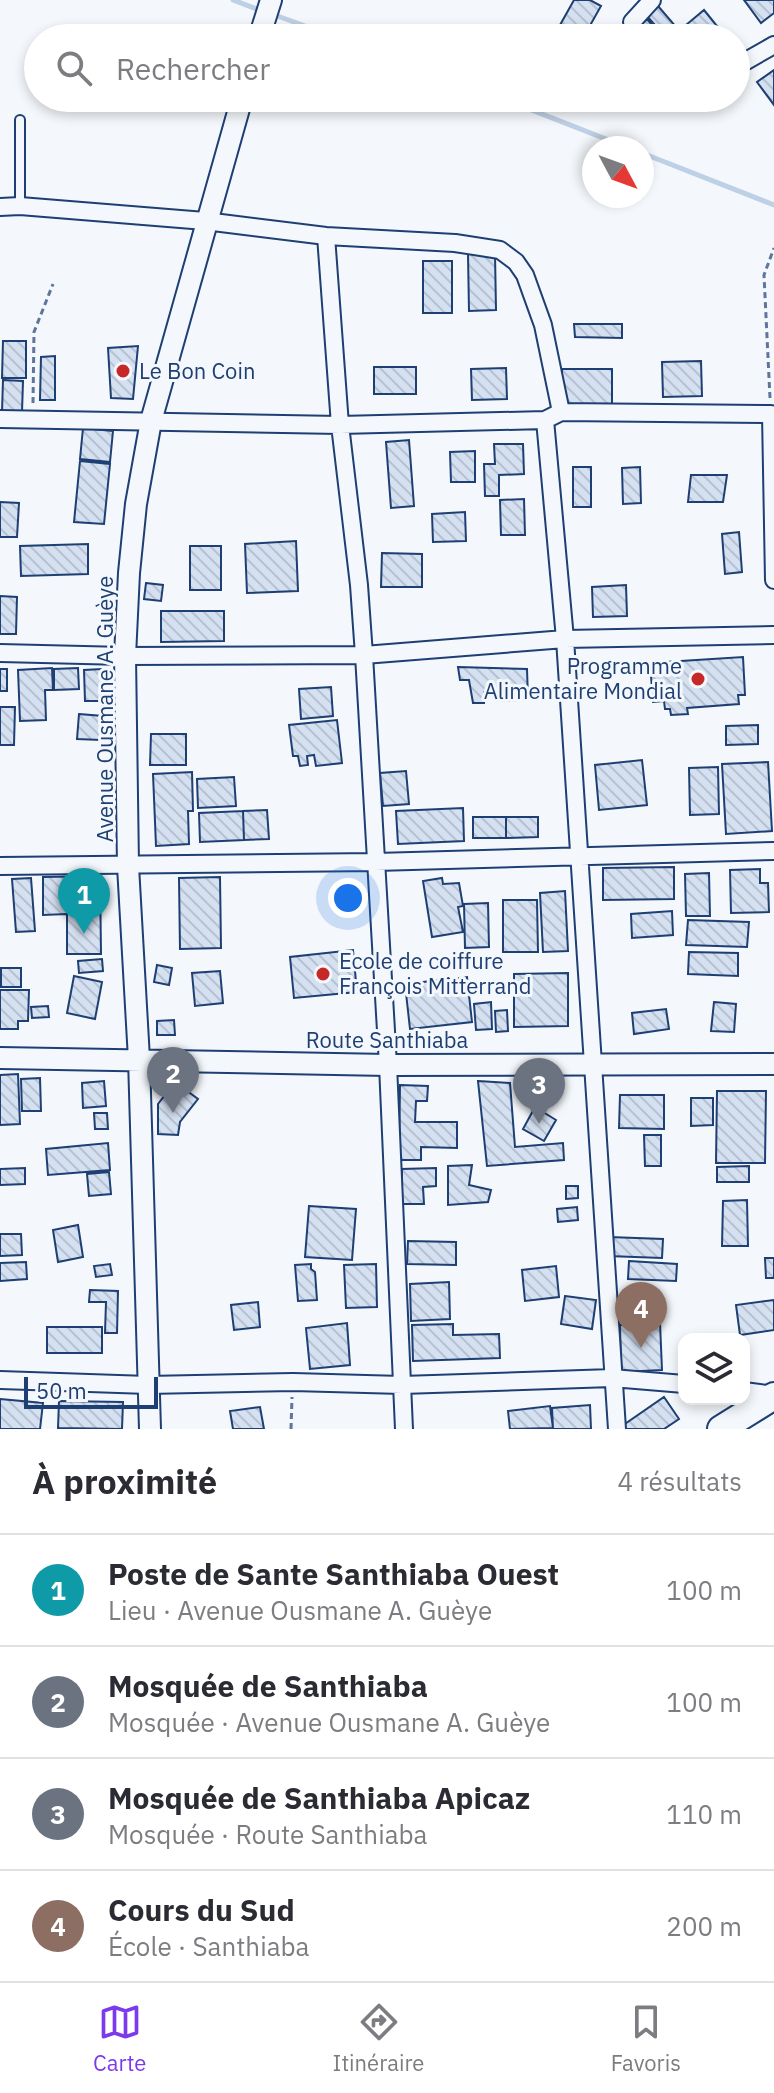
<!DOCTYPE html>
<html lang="fr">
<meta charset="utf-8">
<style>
:root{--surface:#fff;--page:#f2f2f3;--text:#2b2b33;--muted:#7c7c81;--line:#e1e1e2;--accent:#7c3aed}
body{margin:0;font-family:"IBM Plex Sans",sans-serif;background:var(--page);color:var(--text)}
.controls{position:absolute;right:24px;bottom:24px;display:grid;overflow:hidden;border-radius:16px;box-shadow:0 4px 12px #0003}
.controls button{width:72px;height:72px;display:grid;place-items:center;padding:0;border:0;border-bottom:2px solid var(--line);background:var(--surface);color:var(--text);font:40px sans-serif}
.compass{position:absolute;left:582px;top:136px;width:72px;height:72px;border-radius:50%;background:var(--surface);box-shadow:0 4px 12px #0003;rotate:131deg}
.scale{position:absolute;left:24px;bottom:20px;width:134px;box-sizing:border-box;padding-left:8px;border:4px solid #1d3f73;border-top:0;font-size:22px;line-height:28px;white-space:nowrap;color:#1d3f73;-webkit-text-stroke:6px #f4f7fb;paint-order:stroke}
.you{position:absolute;left:348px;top:898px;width:28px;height:28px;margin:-20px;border:6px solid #fff;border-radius:50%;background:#1a73e8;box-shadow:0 0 0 12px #1a73e833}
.badge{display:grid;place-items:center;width:52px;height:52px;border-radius:50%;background:var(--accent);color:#fff;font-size:26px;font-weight:700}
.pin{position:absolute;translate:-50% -66px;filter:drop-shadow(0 2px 4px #0008)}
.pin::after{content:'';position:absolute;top:42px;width:28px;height:24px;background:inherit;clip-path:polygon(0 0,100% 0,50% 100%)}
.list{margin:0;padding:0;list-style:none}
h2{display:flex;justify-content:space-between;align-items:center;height:104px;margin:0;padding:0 32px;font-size:34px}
h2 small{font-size:26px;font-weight:400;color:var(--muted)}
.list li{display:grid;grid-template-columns:52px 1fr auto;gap:24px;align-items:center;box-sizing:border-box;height:112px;padding:0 32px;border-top:2px solid var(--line)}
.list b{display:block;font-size:30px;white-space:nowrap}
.list p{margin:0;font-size:26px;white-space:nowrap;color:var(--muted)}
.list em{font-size:26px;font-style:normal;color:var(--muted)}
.icon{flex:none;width:44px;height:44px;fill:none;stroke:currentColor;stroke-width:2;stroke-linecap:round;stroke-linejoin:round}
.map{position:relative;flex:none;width:774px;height:1429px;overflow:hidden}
.search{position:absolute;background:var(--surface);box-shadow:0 4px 12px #0003;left:24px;right:24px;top:24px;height:88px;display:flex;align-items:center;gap:20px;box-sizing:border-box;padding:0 28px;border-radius:44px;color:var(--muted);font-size:30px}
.sheet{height:552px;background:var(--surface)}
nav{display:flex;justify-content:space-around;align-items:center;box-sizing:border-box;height:112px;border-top:2px solid var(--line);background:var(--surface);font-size:22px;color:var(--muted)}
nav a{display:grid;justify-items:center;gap:4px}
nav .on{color:var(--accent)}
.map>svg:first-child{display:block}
</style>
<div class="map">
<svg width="774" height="1429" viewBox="0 0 774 1429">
<defs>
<pattern id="building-back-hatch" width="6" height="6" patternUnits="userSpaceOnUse" patternTransform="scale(2)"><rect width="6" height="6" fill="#d5e0f0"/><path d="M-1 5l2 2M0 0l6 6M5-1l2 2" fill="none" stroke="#b6c1d1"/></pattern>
</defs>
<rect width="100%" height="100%" fill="#f4f7fb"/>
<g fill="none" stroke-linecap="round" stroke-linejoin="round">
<path stroke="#bed0e5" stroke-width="5" d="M233,0l29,11
M272,14l66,24
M501,98l128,50
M642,153l132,52"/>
</g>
<path fill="url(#building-back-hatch)" stroke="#1d3f73" stroke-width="2" d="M574,0h16l11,6 -18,32h-22l-6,-4z
M744,0h30v13l-13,10z
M658,6l25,29 -4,3h-13l-19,-22z
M704,10l21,26 -2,2h-36l-7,-8z
M647,19l5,6 -5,4 9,9h-20l-5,-4z
M774,70v35l-17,-23z
M468,254h27l1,56 -27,1z
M423,261h29v52h-29z
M574,324h48v14l-47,-1z
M3,341h23v37h-24z
M138,346l-5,53 -22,-1 -3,-50z
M55,356v44h-15l1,-43z
M701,361l1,35 -39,1 -1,-35z
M374,367h42v27h-42z
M506,368l1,31 -35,1 -1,-31z
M562,369h50v35l-50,1z
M3,380l20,1 -1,31h-20z
M83,428l30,3 -3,31 -30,-3z
M409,440l5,66 -23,2 -5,-66z
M494,444h29l1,30 -25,1v21h-14l-1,-32h11z
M475,451v31h-24l-1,-30z
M80,461l30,3 -6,60 -30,-2z
M573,467h18v40h-18z
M640,467l1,36 -18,1 -1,-36z
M691,475h36l-4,27h-35z
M524,499l1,36h-24l-1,-35z
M0,502l19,1 -2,34h-17z
M465,512l1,29 -33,1 -1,-28z
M739,532l3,40 -17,2 -3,-40z
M296,541l2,50 -51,2 -2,-49z
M88,544v30l-67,2 -1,-30z
M190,546h31v44h-31z
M382,553l40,1v33h-41z
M146,583l17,2 -2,16 -17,-2z
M626,585l1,31 -34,1 -1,-30z
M0,596l17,1 -1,37h-16z
M161,611h63v30l-63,1z
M743,657l2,38h-7l1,9 -52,4 1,6 -17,1 -1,-6h-5l-1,-8 -11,1 -3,-39z
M458,667l69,2 1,30 -24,2 -2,-8 -18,-1v11h-11l-4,-23h-9z
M52,668l1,22h-8l1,30 -26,1 -2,-51z
M78,668l1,21 -25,1v-21z
M0,669h7v22h-7z
M102,669l1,32h-18l-1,-31z
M331,687l2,29 -32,3 -2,-30z
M0,707h15l-1,38h-14z
M79,714l24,2 -2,24 -24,-1z
M337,720l5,43 -26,3 -2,-11 -7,1 1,9 -8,1 -2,-10h-5l-4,-31z
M758,725v19l-32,1v-19z
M151,734h35v31h-36z
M642,760l5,45 -48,5 -4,-45z
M768,762l4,69 -46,3 -4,-70z
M718,767l1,47 -29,1 -1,-47z
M406,771l3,33 -26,2 -3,-33z
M192,772l1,39h-5l1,33 -33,2 -3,-72z
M234,777l2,29 -38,2 -1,-29z
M463,808l1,33 -66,3 -2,-33z
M267,810l2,29 -25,1 -1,-29z
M243,811l1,29 -44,2 -1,-29z
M473,817h33v21h-33z
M506,817h32v20l-32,1z
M674,867v32l-71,1v-32z
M760,869v14h8l1,29 -38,1 -1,-43z
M709,873l1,43h-24l-1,-42z
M100,876l1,78h-34v-40l-24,1v-38z
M220,877l1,71 -41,1 -1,-71z
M31,878l4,53 -19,1 -4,-53z
M442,878l1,6 16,-1 4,23 -5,1 5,25 -31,5 -9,-56z
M565,891l3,60 -25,1 -3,-59z
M503,900h34l1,52h-35z
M488,903l1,44 -24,1 -1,-44z
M672,911l1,24 -41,3 -1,-24z
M688,920l61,2 -2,25 -61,-2z
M353,950l4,42 -63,6 -4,-41z
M689,952l49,1v23l-50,-2z
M102,959l1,12 -24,2 -1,-12z
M157,965l15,3 -3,17 -15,-3z
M1,968h20v19h-20z
M220,971l3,32 -28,3 -3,-33z
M568,973v53l-54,1v-53z
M74,976l28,6 -7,37 -28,-6z
M467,977l5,45 -62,7 -5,-45z
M0,990h29l-1,31h-10v8h-18z
M491,1002l1,27 -16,1 -2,-26z
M714,1002l22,2 -2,28 -23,-1z
M48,1006l1,11 -17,1 -1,-11z
M666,1009l3,20 -35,5 -2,-21z
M507,1010l1,21 -12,1 -1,-21z
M174,1020l1,15h-18v-14z
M18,1074l2,50 -20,1v-50z
M40,1078l1,33h-19l-1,-32z
M104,1081l2,25 -23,2 -1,-25z
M478,1081l32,2 5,64 48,-4 1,17 -77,6z
M175,1082l23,17 -18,23 -2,13 -20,-1v-30z
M400,1085l28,1 -1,15h-11l-1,21h42v26l-36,-1v13h-22z
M717,1091h49l-1,72h-49z
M620,1095h44v34l-45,-1z
M691,1098h22v27l-22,1z
M535,1107l21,13 -12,21 -21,-12z
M94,1113h13l1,16h-13z
M644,1135h17v31h-16z
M108,1143l2,27 -62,5 -2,-26z
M472,1165l-3,20 22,5 -3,12 -40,3v-39z
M749,1166v16h-32v-15z
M25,1168v16l-25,1v-16z
M436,1168v18l-13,1 1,17h-22v-35z
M109,1172l2,22 -22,2 -2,-22z
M566,1186h12v12l-12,1z
M747,1200l1,46h-26l1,-45z
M309,1206l47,3 -4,51 -47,-3z
M577,1207l1,13 -20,2 -1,-13z
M78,1225l5,32 -25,5 -5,-32z
M0,1234h21l1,21 -22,1z
M609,1237l54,2 -1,19 -54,-2z
M408,1241l48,1v23l-49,-1z
M765,1258h9v20h-8z
M629,1261l48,3 -1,17 -48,-2z
M26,1262l1,17 -27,2v-18z
M110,1264l2,11 -16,2 -2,-11z
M311,1264v5l4,3 2,28 -19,1 -3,-36z
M376,1264l1,43 -31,1 -2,-43z
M556,1266l3,31 -34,4 -3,-31z
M449,1282l1,37 -39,2 -1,-37z
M90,1290l28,1 -1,42h-12l1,-31h-17z
M565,1296l31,4 -4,29 -31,-5z
M774,1300v30l-34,5 -4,-30z
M258,1302l2,25 -26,3 -3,-25z
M347,1323l3,42 -40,4 -4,-41z
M660,1323l2,47 -41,2 -1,-47z
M453,1324v11l46,-1 1,24 -87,3 -1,-36z
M47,1327h55v26h-55z
M664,1397l15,22 -15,10h-40l-2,-3z
M0,1399l43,4 -3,26h-40z
M59,1401l64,1 -1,27 -64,-1z
M590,1405l1,24h-38l-1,-21z
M550,1406l3,22 -43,1 -2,-18z
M260,1407l4,22h-31l-3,-18z"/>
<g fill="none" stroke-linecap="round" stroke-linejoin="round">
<defs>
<path id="service" d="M20,120v86"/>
<path id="minor" d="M632,22l20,-22
M746,61l28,-16
M0,207l20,-1 185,15 121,15 129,7 45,7 16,12 9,13 18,50 18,87
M326,236l14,189 19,160 5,70 24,410 16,364
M0,419l340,6 205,-5 16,-8 210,2 3,166
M545,420l20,219 52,790
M0,653l125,3 239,-1 201,-16 209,-4
M0,866l376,-4 398,-11
M0,1380l148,5 145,-3 109,3 210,-7 72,6
M744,1391l30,4"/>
<path id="tertiary" d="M259,38l12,-38
M0,1058l388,7 386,-1
M150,1429l-11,-370 -11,-193 -3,-210 4,-83 7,-69 15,-83 91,-323"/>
<path id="primary" d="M721,1429l53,-33"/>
</defs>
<use href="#service" stroke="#1d3f73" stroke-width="12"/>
<use href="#minor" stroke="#1d3f73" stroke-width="20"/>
<use href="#tertiary" stroke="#1d3f73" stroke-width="24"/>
<use href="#primary" stroke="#1d3f73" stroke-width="30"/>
<path stroke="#5e769c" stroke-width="3" stroke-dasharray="6 4" stroke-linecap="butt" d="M770,398l-6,-123 10,-27
M33,403l1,-71 19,-48
M291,1429l1,-32"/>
<use href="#service" stroke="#f4f7fb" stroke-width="8"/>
<use href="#minor" stroke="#f4f7fb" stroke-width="16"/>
<use href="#tertiary" stroke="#f4f7fb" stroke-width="20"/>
<use href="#primary" stroke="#f4f7fb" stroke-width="26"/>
</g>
<g fill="#c62828" stroke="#f4f7fb" stroke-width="3">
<circle cx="123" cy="371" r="8"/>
<circle cx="698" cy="679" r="8"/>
<circle cx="323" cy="974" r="8"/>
</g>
<g text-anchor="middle" stroke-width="6" stroke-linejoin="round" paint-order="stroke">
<g font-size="22" fill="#1d3f73" stroke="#f4f7fb" text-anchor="start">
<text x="139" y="379">Le Bon Coin</text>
<text x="682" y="674" text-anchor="end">Programme<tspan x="682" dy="25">Alimentaire Mondial</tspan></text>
<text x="339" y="969">Ecole de coiffure<tspan x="339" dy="25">François Mitterrand</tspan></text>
</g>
<g font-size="22" fill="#1d3f73" stroke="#f4f7fb">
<text transform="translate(105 709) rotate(-90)" y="8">Avenue Ousmane A. Guèye</text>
<text x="387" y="1048">Route Santhiaba</text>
</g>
</g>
</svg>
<div class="controls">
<button><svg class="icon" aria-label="layers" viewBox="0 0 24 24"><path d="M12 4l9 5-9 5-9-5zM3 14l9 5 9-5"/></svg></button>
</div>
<svg class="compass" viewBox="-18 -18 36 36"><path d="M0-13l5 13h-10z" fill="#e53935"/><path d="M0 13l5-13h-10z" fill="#7c7c81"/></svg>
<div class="scale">50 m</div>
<div class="you"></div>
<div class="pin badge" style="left:84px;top:934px;background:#0f9aa8">1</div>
<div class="pin badge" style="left:173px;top:1113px;background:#6b7280">2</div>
<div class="pin badge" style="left:539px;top:1124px;background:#6b7280">3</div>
<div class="pin badge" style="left:641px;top:1348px;background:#8d6e63">4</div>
<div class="search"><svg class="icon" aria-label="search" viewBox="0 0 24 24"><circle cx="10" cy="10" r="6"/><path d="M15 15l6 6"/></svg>Rechercher</div>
</div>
<section class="sheet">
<h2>À proximité<small>4 résultats</small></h2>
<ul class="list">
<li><span class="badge" style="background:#0f9aa8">1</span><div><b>Poste de Sante Santhiaba Ouest</b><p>Lieu · Avenue Ousmane A. Guèye</p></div><em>100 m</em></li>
<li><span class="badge" style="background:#6b7280">2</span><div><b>Mosquée de Santhiaba</b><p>Mosquée · Avenue Ousmane A. Guèye</p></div><em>100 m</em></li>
<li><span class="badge" style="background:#6b7280">3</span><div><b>Mosquée de Santhiaba Apicaz</b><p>Mosquée · Route Santhiaba</p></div><em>110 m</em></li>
<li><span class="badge" style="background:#8d6e63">4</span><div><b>Cours du Sud</b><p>École · Santhiaba</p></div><em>200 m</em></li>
</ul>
</section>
<nav>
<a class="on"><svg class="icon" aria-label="map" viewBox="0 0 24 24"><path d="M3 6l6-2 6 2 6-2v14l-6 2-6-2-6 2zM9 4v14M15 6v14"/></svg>Carte</a>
<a><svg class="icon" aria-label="directions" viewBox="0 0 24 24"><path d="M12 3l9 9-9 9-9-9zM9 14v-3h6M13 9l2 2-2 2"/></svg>Itinéraire</a>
<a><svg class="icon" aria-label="saved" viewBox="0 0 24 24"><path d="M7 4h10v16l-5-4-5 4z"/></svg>Favoris</a>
</nav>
